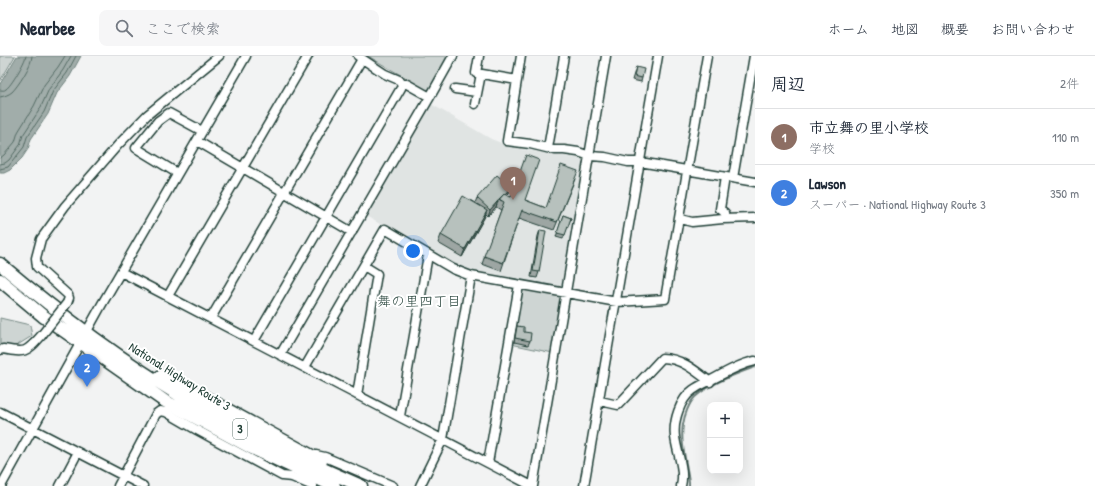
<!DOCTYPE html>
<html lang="ja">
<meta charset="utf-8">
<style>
:root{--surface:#fff;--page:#f6f6f7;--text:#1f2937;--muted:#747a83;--line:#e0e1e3;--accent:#b45309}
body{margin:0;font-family:"Patrick Hand","Klee One",sans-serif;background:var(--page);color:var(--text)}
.controls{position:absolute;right:12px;bottom:12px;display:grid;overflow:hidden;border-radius:8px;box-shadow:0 4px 16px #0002}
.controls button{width:36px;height:36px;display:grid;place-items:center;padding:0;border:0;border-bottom:1px solid var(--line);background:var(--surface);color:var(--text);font:20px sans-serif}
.you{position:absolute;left:413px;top:195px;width:14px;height:14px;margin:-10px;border:3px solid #fff;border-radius:50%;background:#1a73e8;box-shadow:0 0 0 6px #1a73e833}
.badge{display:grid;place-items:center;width:26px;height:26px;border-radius:50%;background:var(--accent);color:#fff;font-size:13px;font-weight:700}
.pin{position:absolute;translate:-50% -33px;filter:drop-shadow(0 1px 2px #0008)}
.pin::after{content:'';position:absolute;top:21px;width:14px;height:12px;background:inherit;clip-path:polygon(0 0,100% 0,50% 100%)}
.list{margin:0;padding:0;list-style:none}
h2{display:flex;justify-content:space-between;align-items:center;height:52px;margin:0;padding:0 16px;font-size:17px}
h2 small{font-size:13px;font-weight:400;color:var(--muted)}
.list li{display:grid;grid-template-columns:26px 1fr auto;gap:12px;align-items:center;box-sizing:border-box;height:56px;padding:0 16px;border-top:1px solid var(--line)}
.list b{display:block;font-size:15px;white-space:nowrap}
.list p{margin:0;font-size:13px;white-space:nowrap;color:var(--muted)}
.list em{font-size:13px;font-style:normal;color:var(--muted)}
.icon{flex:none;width:22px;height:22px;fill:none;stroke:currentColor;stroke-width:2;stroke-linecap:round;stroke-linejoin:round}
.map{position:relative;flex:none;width:755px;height:430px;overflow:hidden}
header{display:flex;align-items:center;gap:24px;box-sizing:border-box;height:56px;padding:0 20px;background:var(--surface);border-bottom:1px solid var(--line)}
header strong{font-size:19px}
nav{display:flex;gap:22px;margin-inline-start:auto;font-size:14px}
.search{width:280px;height:36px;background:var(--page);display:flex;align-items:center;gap:10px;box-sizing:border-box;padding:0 14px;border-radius:8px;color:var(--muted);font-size:15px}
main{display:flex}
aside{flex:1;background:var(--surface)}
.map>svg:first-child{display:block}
</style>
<header>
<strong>Nearbee</strong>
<div class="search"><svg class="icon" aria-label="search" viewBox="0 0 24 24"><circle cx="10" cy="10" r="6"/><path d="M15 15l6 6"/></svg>ここで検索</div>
<nav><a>ホーム</a><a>地図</a><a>概要</a><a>お問い合わせ</a></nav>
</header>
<main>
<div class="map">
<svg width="755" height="430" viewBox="0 0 755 430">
<rect width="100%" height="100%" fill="#f2f3f3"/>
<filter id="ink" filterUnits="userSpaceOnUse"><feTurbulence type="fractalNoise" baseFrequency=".025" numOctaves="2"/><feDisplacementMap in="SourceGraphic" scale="8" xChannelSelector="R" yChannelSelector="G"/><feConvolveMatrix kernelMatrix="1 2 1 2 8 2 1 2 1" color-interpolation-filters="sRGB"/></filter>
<g filter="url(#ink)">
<path fill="#e0e4e3" d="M431,48l60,35 23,9 70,11 1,2 -21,127 -2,2 -86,-15 -29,-12 -81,-47z"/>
<path fill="#ced5d3" stroke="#768984" d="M0,0h15l-15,25z
M368,0h80l-20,35z
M523,233l38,7 1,2 -9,55 -42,-9 10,-54z
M0,262l30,7 2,11 -16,10 -16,6z"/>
<path fill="#a1adaa" stroke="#6d807b" d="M17,0h64l-11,20 -13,17 -9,21 -17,25 -3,10 -6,9 -12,12 -6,3h-4v-89z"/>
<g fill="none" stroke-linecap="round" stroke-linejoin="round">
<path stroke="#536a63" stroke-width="1" d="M0,34c3,0 4,1 6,-1 5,-3 19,-27 20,-33
M0,41c5,-1 8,-2 12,-5 6,-6 20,-27 20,-36
M0,102l4,-3 11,-13 3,-10 16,-26 10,-21 14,-18 7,-11
M0,108l5,-1 4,-3 11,-15 3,-10 17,-26 9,-20 14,-19 8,-14
M0,113l8,-2 16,-20 3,-10 17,-25 9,-21 14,-18 9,-17"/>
<path stroke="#6d807b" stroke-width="2" d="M689,430v-4c-2,-18 -9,-39 -6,-57 1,-9 6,-22 12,-28 13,-12 43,-24 60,-30"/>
<defs>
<path id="minor" d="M358,0l27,18 14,6 3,4h5l23,13
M479,0l-3,17 41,7
M521,0l-14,85 23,3 25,6h9l14,2 12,4 15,1 23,5h12l115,20
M455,33l22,3
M475,48l6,-30
M197,85l155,91
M548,92l16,-92
M177,117l-41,-25 22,-27 11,-8 33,18
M733,122l21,-122
M725,157l-5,-4 5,-32
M680,163l12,3 31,-3 32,-1
M121,216l411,214
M168,240l140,-240
M67,247l2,-5 -1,-3 -31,-28 -1,-9 5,-19 24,-33 53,-61 29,-30 72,-59
M211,262l151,-259
M254,285l147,-253 1,-4
M0,294l3,-1c22,4 23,4 38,-13
M280,299l150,-258 23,-41
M305,311l80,-138 68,40 18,7 146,26 48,-3 42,-243
M357,339l20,-121 -13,-8
M600,345l18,4 44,-47c19,0 34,13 48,24
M0,356l143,74
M400,360l28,-161
M316,399l9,2 68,29
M488,407l31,-178
M1,430l101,-182 144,-248
M60,430l18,-34
M118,430l38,-72 4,-3 6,1 31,18 85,46 10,1 21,9
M420,430l23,-47 28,-163
M533,430l73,-430
M584,430l74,-430
M681,430c4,-16 -4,-33 -6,-49 -2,-16 5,-38 18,-47 7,-5 15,-8 22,-12 13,-7 26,-14 40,-17"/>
<path id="highway" d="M0,208c58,49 119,95 184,134 56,34 117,62 177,88
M0,224l43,36 120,84 87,47 84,39
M161,320l30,14 130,71"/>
</defs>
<use href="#minor" stroke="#1f3d34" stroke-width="11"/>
<use href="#highway" stroke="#1f3d34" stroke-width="15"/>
<use href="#minor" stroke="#fff" stroke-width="8"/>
<use href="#highway" stroke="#fff" stroke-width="12"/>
<defs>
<path id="minor-bridge" d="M41,280l26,-33"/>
</defs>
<use href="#minor-bridge" stroke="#1f3d34" stroke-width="11" stroke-linecap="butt"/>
<use href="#minor-bridge" stroke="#fff" stroke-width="8"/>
</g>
<path fill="#9da6a3" stroke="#1f3d34" d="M636,11l6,11 -1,4 -9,-2z
M575,123l-21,51 -35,-12 -18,53 -19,-7 19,-54 -5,-3 -8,9 -2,-2 -2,4 -22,39 -24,-14 3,-8 34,-32 2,-5 32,-5 -2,2 4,2 14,3 21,8z
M563,159l8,3 -8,21 -7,-2z
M540,174l-1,42 -2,6 -6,-1 7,-41z
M517,270l7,6 6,9 -2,4 -14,-3 2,-12z"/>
<path fill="#808784" stroke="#1f3d34" d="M511,131l-2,6 -7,8 -2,-1z
M498,145l-2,6 -8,9 2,-6z
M487,154l-3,8 -22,39 3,-8z"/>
<path fill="#b7c1bd" stroke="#1f3d34" d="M636,11l8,2 -2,9 -8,-2z
M526,99l13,5 -14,40 21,8 15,-43 17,6 -21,51 -35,-12 -19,53 -19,-7 20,-54 -5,-3 5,-5 7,3z
M497,119l14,12 -6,7h-1l-14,16 -13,-12z
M463,140l24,14 -22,39 -24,-14z
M563,159l8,3 -6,17 -8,-2z
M540,174l6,1 -7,41 -6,-1z
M517,270l7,1v5l7,1 -1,8 -15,-3z"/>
</g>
<g text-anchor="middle" stroke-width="4" stroke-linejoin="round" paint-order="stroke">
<rect fill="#fff" stroke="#627771" stroke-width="1" x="233" y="363" width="14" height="20" rx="3"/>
<g font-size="12" font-weight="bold" fill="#1f3d34">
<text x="240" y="377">3</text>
</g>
<g font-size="13" fill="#1f3d34" stroke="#fff">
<text transform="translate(180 320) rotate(32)" y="5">National Highway Route 3</text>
</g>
<g font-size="14" fill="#1f3d34" stroke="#fff">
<text x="419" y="250">舞の里四丁目</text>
</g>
</g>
</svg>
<div class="controls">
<button>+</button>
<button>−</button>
</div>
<div class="you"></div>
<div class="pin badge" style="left:513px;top:144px;background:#8d6e63">1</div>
<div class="pin badge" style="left:87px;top:331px;background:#3f7fe0">2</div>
</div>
<aside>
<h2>周辺<small>2件</small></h2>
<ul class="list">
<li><span class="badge" style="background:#8d6e63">1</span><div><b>市立舞の里小学校</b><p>学校</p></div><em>110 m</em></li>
<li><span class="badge" style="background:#3f7fe0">2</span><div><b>Lawson</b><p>スーパー · National Highway Route 3</p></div><em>350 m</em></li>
</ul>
</aside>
</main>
